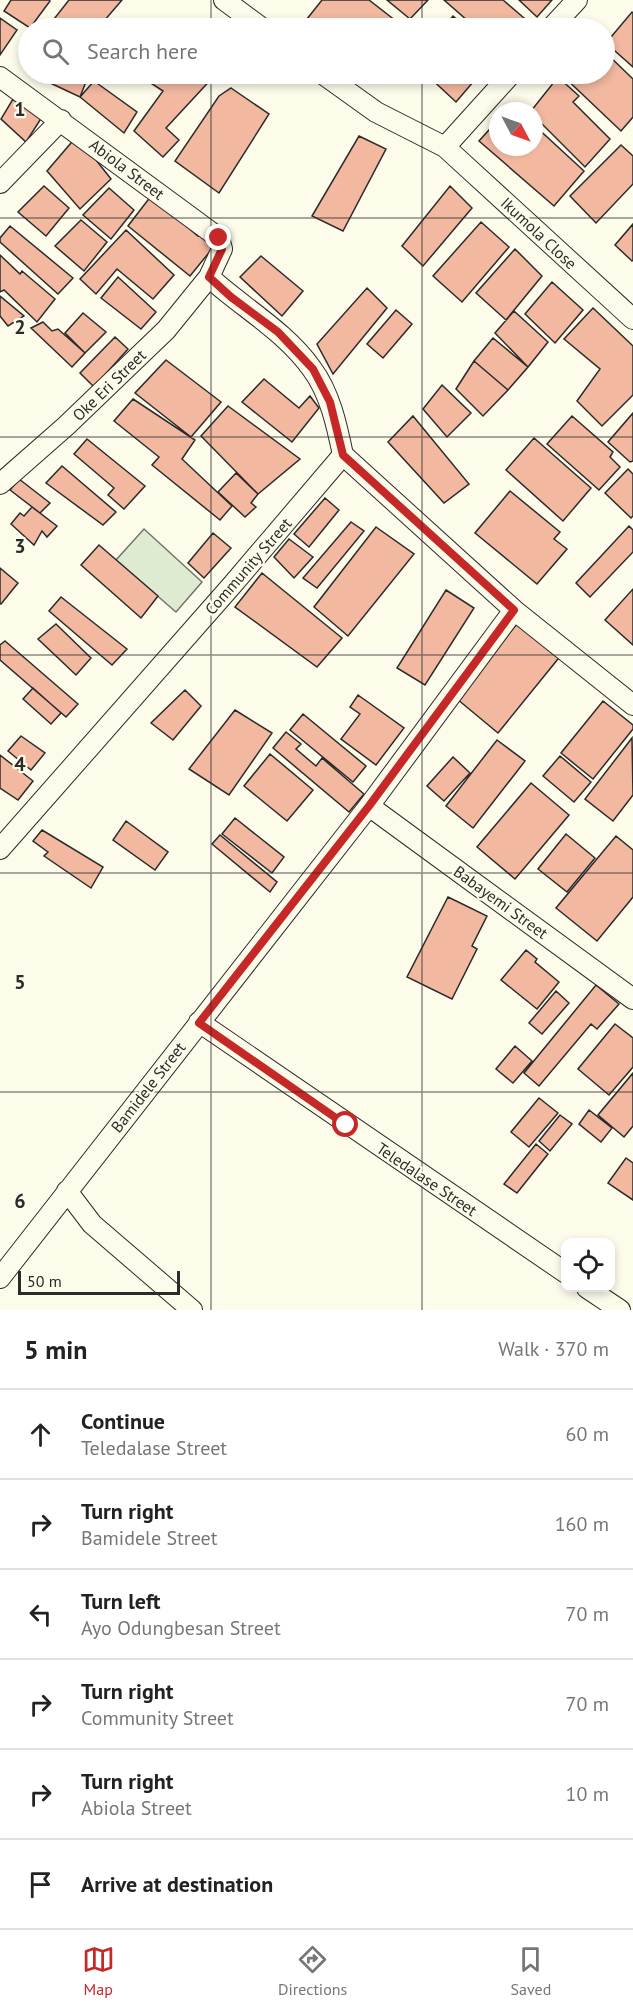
<!DOCTYPE html>
<meta charset="utf-8">
<style>
:root{--surface:#fff;--page:#f6f6f6;--text:#222;--muted:#767676;--line:#e0e0e0;--accent:#c62828}
body{margin:0;font-family:"PT Sans",sans-serif;background:var(--page);color:var(--text)}
.controls{position:absolute;right:18px;bottom:18px;display:grid;overflow:hidden;border-radius:12px;box-shadow:0 3px 9px #0003}
.controls button{width:54px;height:54px;display:grid;place-items:center;padding:0;border:0;border-bottom:2px solid var(--line);background:var(--surface);color:var(--text);font:30px sans-serif}
.compass{position:absolute;left:489px;top:102px;width:54px;height:54px;border-radius:50%;background:var(--surface);box-shadow:0 3px 9px #0003;rotate:131deg}
.scale{position:absolute;left:18px;bottom:15px;width:162px;box-sizing:border-box;padding-left:6px;border:3px solid #2b2b2b;border-top:0;font-size:16px;line-height:21px;white-space:nowrap;color:#2b2b2b;-webkit-text-stroke:4px #fdfbea;paint-order:stroke}
.stop{position:absolute;width:18px;height:18px;margin:-14px;border:4px solid #c62828;border-radius:50%;background:#fff}
.stop.end{background:#c62828;border-color:#fff;box-shadow:0 2px 6px #0008}
.list{margin:0;padding:0;list-style:none}
h2{display:flex;justify-content:space-between;align-items:center;height:78px;margin:0;padding:0 24px;font-size:26px}
h2 small{font-size:20px;font-weight:400;color:var(--muted)}
.list li{display:grid;grid-template-columns:39px 1fr auto;gap:18px;align-items:center;box-sizing:border-box;height:90px;padding:0 24px;border-top:2px solid var(--line)}
.list b{display:block;font-size:22px;white-space:nowrap}
.list p{margin:0;font-size:20px;white-space:nowrap;color:var(--muted)}
.list em{font-size:20px;font-style:normal;color:var(--muted)}
.icon{flex:none;width:33px;height:33px;fill:none;stroke:currentColor;stroke-width:2;stroke-linecap:round;stroke-linejoin:round}
.map{position:relative;flex:none;width:633px;height:1310px;overflow:hidden}
.search{position:absolute;background:var(--surface);box-shadow:0 3px 9px #0003;left:18px;right:18px;top:18px;height:66px;display:flex;align-items:center;gap:15px;box-sizing:border-box;padding:0 21px;border-radius:33px;color:var(--muted);font-size:22px}
.sheet{height:618px;background:var(--surface)}
nav{display:flex;justify-content:space-around;align-items:center;box-sizing:border-box;height:84px;border-top:2px solid var(--line);background:var(--surface);font-size:16px;color:var(--muted)}
nav a{display:grid;justify-items:center;gap:3px}
nav .on{color:var(--accent)}
.map>svg:first-child{display:block}
</style>
<div class="map">
<svg width="633" height="1310" viewBox="0 0 633 1310">
<rect width="100%" height="100%" fill="#fdfbea"/>
<path fill="#deebd1" stroke="#74746e" stroke-width="1.5" d="M144,529l58,53 -26,30 -60,-52z"/>
<path fill="#f2b8a0" stroke="#2b2b2b" stroke-width="1.5" d="M11,0h38l1,1 -20,27 -26,-17z
M69,0h53l-24,28h-29l-15,-9z
M322,0h47l36,28h-97l-5,-4z
M387,0h41l-18,19z
M444,0h59l28,24 -3,4h-52z
M519,0h33l-15,17z
M632,12l1,1v54l-27,-24z
M453,16l14,12h-24z
M0,18l17,12 -17,25z
M604,51l29,28v38l-12,14 -60,-57h43z
M31,74h58l-9,23z
M137,74h79l-50,54 13,12 -16,17 -29,-26 29,-40z
M426,74h54l-24,28z
M558,77l21,19 -6,6 37,37 -25,28 -51,-51v-5h-3z
M94,81l43,31 -13,21 -44,-36z
M231,88l38,26 -50,79 -44,-32 44,-65z
M13,99l29,18 -16,25 -25,-23z
M498,120v27h36v-22l50,46 -30,35 -75,-65z
M77,136l34,43 -31,30 -33,-38z
M359,136l27,13 -43,82 -31,-15z
M621,145l12,11v28l-37,39 -26,-27z
M44,186l25,22 -23,28 -28,-24z
M450,186l22,22 -49,58 -21,-20z
M109,188l25,22 -23,29 -28,-24z
M151,196l47,40 6,-3 12,11 -26,32 -62,-50z
M81,220l26,22 -23,29 -29,-25z
M481,222l28,25 -47,55 -29,-26z
M633,224v36l-1,1 -17,-16z
M10,226l63,52 -15,16 -58,-52v-4z
M126,230l48,45 -21,24 -36,-30 -21,25 -16,-15z
M515,249l27,27 -36,44 -30,-27z
M0,255l20,19 2,-3 33,28 -18,23 -33,-32 -4,2z
M261,256l42,35 -21,25 -42,-39z
M118,277l38,35 -15,17 -40,-31z
M552,282l31,28 -28,33 -30,-29z
M367,288l20,20 -54,66 -16,-30z
M0,296l24,20 -16,10 -8,-10z
M593,308l40,38v49l-31,31 -25,-25 23,-32 -36,-30z
M396,310l16,14 -29,34 -16,-14z
M514,311l34,31 -20,25 -33,-34z
M83,313l23,19 -21,21 -20,-20z
M43,322l9,9 6,-2 27,24 -13,14 -41,-39z
M115,337l13,12 -34,38 -14,-14z
M493,338l35,29 -20,23 -34,-29z
M166,360l55,42 -30,35 -56,-44z
M474,361l34,29 -25,26 -27,-27z
M264,379l35,29 11,-12 9,12 -27,34 -50,-40z
M442,385l29,28 -24,24 -24,-28z
M133,399l62,41 -13,19 50,47 -12,14 -68,-55 7,-8 -45,-36z
M228,406l72,53 -42,35 -57,-58z
M633,413v48l-3,1 -22,-20z
M413,416l56,68 -25,19 -56,-61z
M572,416l41,36 -3,5 10,10 -21,23 -52,-46z
M534,438l57,50 -28,33 -57,-51z
M87,439l58,47 -21,23 -16,-14 6,-7 -40,-34z
M62,466l54,46 -13,13 -57,-42z
M628,469l5,5v42l-2,2 -26,-25z
M236,473l22,21 -7,9 5,4 -11,10 -27,-25z
M19,479l31,24 -10,10 -30,-23z
M510,491l50,41 -6,7 13,10 -30,35 -62,-51z
M325,498l14,12 -30,37 -15,-13z
M32,507l25,19 -10,11 -5,-6 -8,14 -23,-21 9,-11 4,3z
M351,522l13,9 -47,57 -14,-10z
M629,526l4,4v22l-43,45 -14,-14z
M376,527l38,27 -66,82 -34,-29z
M213,533l18,15 -27,30 -16,-15z
M289,539l24,18 -19,21 -20,-21z
M99,545l59,51 -17,22 -60,-53z
M0,568l18,15 -17,21h-1z
M262,573l80,65 -25,29 -82,-60z
M633,589v56l-28,-25z
M446,590l28,18 -49,77 -28,-17z
M61,597l66,52 -15,16 -63,-54z
M520,620l42,34 -64,79 -41,-34z
M56,624l35,34 -15,17 -38,-36z
M5,641l73,63 -12,13 -66,-57v-15z
M33,688l28,25 -10,11 -28,-25z
M185,690l16,16 -28,34 -22,-17z
M358,695l46,33 -28,37 -35,-26 19,-25 -10,-7z
M603,701l30,24v4l-40,50 -32,-26z
M235,710l37,23 -43,62 -40,-26z
M303,714l63,52 -13,16 -63,-52z
M286,732l15,12 -5,5 20,17 6,-8 42,36 -15,18 -76,-64z
M21,736l24,17 -14,17 -23,-19z
M632,738l1,57 -20,26 -28,-22z
M497,740l28,21 -52,67 -27,-22z
M270,754l43,36 -26,31 -43,-35z
M0,755l33,26 -15,19 -18,-12z
M560,756l31,26 -17,20 -31,-26z
M453,757l17,16 -26,28 -17,-15z
M531,783l38,32 -54,64 -38,-32z
M235,818l49,39 -12,16 -50,-39z
M126,821l42,31 -13,18 -42,-30z
M42,830l61,37 -12,21 -47,-32 4,-4 -15,-11z
M566,834l29,24 -28,34 -29,-23z
M220,835l57,47 -7,10 -58,-48z
M616,836l17,14v47l-36,44 -41,-33z
M448,897l39,19 -15,30 5,3 -25,50 -45,-22z
M526,950l11,9 -2,3 24,20 -22,27 -36,-29z
M596,985l23,19 -22,25 -6,-5 -52,62 -15,-13z
M556,991l13,12 -27,31 -13,-11z
M615,1024l18,14v29l-24,28 -31,-26z
M515,1046l17,15 -19,22 -17,-14z
M633,1073v53l-9,11 -26,-22z
M539,1098l19,15 -29,34 -18,-15z
M589,1110l23,18 -11,14 -22,-18z
M560,1115l12,9 -22,27 -11,-10z
M536,1144l12,10 -31,39 -13,-9z
M626,1158l7,5v37l-25,-17z"/>
<g fill="none" stroke-linecap="round" stroke-linejoin="round">
<defs>
<path id="street" d="M224,0l38,28
M551,28l26,-28
M323,74l53,38 69,35 188,172
M0,77l219,161 3,11 -13,28 -43,53 -100,96 -66,58
M445,147l66,-73
M0,183l61,-63
M343,455l171,155 119,95
M369,806l264,193
M0,849l233,-265 110,-129c-6,-29 -13,-62 -31,-86 -27,-38 -69,-61 -103,-92
M199,1022l367,251
M67,1191l25,33 100,86
M0,1278l369,-472 145,-196
M587,1288l33,22"/>
</defs>
<use href="#street" stroke="#2b2b2b" stroke-width="22"/>
<use href="#street" stroke="#fdfbea" stroke-width="20"/>
</g>
<g fill="none" stroke-linecap="round" stroke-linejoin="round">
<path stroke="#c62828" stroke-width="8" d="M219,238l3,11 -13,28 22,20 47,35 35,37 17,33 13,53 171,155 -145,196 -170,217 147,102"/>
</g>
<path fill="none" stroke="#2b2b2b" stroke-width="1.5" stroke-opacity="0.55" d="M211,0v28M422,0v28M211,74v1236M422,74v1236M0,218h633M0,437h633M0,655h633M0,873h633M0,1092h633"/>
<g text-anchor="middle" stroke-width="4.5" stroke-linejoin="round" paint-order="stroke">
<g font-size="16" fill="#2b2b2b" stroke="#fdfbea">
<text transform="translate(127 169) rotate(37)" y="6">Abiola Street</text>
<text transform="translate(539 233) rotate(43)" y="6">Ikumola Close</text>
<text transform="translate(109 385) rotate(-44)" y="6">Oke Eri Street</text>
<text transform="translate(248 566) rotate(-49)" y="6">Community Street</text>
<text transform="translate(501 902) rotate(36)" y="6">Babayemi Street</text>
<text transform="translate(148 1087) rotate(-52)" y="6">Bamidele Street</text>
<text transform="translate(427 1179) rotate(34)" y="6">Teledalase Street</text>
</g>
</g>
<g font-size="20" text-anchor="middle" font-weight="bold" fill="#2b2b2b" stroke="#fdfbea" stroke-width="4.5" stroke-linejoin="round" paint-order="stroke">
<text x="20" y="116">1</text>
<text x="20" y="334">2</text>
<text x="20" y="553">3</text>
<text x="20" y="771">4</text>
<text x="20" y="989">5</text>
<text x="20" y="1208">6</text>
</g>
</svg>
<div class="controls">
<button><svg class="icon" aria-label="locate" viewBox="0 0 24 24"><circle cx="12" cy="12" r="6"/><path d="M12 2v4M12 18v4M2 12h4M18 12h4"/></svg></button>
</div>
<svg class="compass" viewBox="-18 -18 36 36"><path d="M0-13l5 13h-10z" fill="#e53935"/><path d="M0 13l5-13h-10z" fill="#767676"/></svg>
<div class="scale">50 m</div>
<div class="stop" style="left:346px;top:1125px"></div>
<div class="stop end" style="left:219px;top:238px"></div>
<div class="search"><svg class="icon" aria-label="search" viewBox="0 0 24 24"><circle cx="10" cy="10" r="6"/><path d="M15 15l6 6"/></svg>Search here</div>
</div>
<section class="sheet">
<h2>5 min<small>Walk · 370 m</small></h2>
<ul class="list">
<li><svg class="icon" aria-label="ahead" viewBox="0 0 24 24"><path d="M12 20V5M6 11l6-6 6 6"/></svg><div><b>Continue</b><p>Teledalase Street</p></div><em>60 m</em></li>
<li><svg class="icon" aria-label="right" viewBox="0 0 24 24"><path d="M7 20v-9h11M14 6l5 5-5 5"/></svg><div><b>Turn right</b><p>Bamidele Street</p></div><em>160 m</em></li>
<li><svg class="icon" aria-label="left" viewBox="0 0 24 24"><path d="M17 20v-9H6M10 6l-5 5 5 5"/></svg><div><b>Turn left</b><p>Ayo Odungbesan Street</p></div><em>70 m</em></li>
<li><svg class="icon" aria-label="right" viewBox="0 0 24 24"><path d="M7 20v-9h11M14 6l5 5-5 5"/></svg><div><b>Turn right</b><p>Community Street</p></div><em>70 m</em></li>
<li><svg class="icon" aria-label="right" viewBox="0 0 24 24"><path d="M7 20v-9h11M14 6l5 5-5 5"/></svg><div><b>Turn right</b><p>Abiola Street</p></div><em>10 m</em></li>
<li><svg class="icon" aria-label="arrive" viewBox="0 0 24 24"><path d="M6 21V4h12l-3 4 3 4H6"/></svg><div><b>Arrive at destination</b></div></li>
</ul>
</section>
<nav>
<a class="on"><svg class="icon" aria-label="map" viewBox="0 0 24 24"><path d="M3 6l6-2 6 2 6-2v14l-6 2-6-2-6 2zM9 4v14M15 6v14"/></svg>Map</a>
<a><svg class="icon" aria-label="directions" viewBox="0 0 24 24"><path d="M12 3l9 9-9 9-9-9zM9 14v-3h6M13 9l2 2-2 2"/></svg>Directions</a>
<a><svg class="icon" aria-label="saved" viewBox="0 0 24 24"><path d="M7 4h10v16l-5-4-5 4z"/></svg>Saved</a>
</nav>
